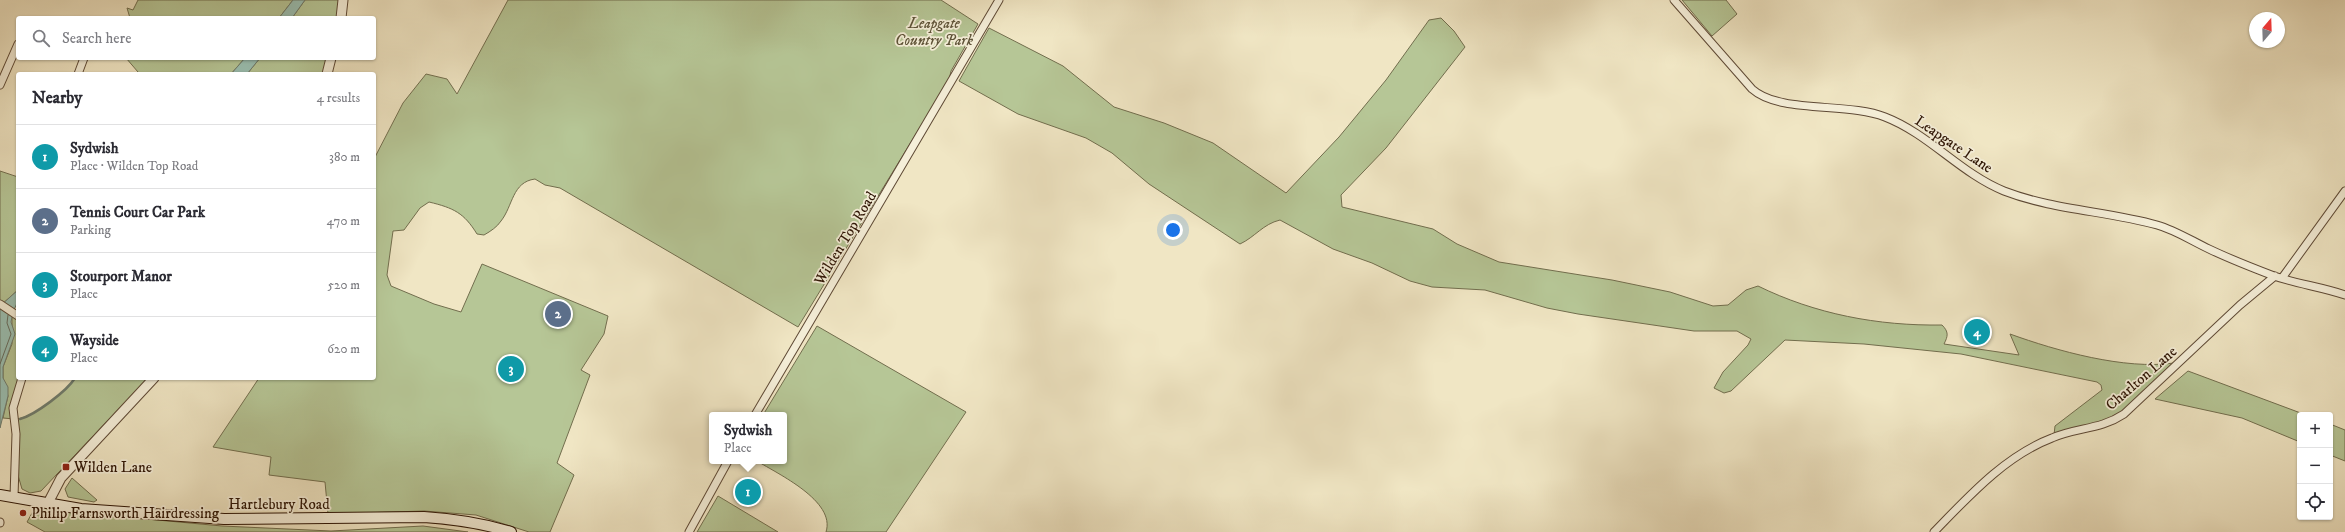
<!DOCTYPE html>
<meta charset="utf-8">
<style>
:root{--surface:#fff;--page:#f7f7f7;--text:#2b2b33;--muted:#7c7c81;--line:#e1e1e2;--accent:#8f2418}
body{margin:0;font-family:"IM FELL DW Pica",serif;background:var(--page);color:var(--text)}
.controls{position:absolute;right:12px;bottom:12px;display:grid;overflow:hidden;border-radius:4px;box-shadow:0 1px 3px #0004}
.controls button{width:36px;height:36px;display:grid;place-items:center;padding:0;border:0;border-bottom:1px solid var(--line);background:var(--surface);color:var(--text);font:20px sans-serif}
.compass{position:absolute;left:2249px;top:12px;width:36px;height:36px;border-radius:50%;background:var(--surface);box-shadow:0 1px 3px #0004;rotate:19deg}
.you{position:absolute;left:1173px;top:230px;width:14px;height:14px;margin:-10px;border:3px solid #fff;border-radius:50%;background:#1a73e8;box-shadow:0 0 0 6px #1a73e833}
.badge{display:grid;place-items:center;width:26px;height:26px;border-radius:50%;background:var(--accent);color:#fff;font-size:13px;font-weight:700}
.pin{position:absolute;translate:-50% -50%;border:2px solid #fff;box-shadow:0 1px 4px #0006}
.popup{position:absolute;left:709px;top:412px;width:78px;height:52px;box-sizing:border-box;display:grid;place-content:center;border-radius:4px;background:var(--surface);filter:drop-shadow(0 1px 3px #0005);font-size:13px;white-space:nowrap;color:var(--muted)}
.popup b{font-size:15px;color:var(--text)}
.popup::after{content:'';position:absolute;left:50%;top:100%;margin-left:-8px;border:8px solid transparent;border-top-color:var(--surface)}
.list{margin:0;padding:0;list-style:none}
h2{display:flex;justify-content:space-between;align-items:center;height:52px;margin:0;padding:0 16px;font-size:17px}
h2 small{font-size:13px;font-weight:400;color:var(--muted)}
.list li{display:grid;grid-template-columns:26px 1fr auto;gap:12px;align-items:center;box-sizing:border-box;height:64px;padding:0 16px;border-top:1px solid var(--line)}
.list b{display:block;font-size:15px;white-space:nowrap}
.list p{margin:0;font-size:13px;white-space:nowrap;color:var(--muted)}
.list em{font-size:13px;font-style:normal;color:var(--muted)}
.icon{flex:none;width:22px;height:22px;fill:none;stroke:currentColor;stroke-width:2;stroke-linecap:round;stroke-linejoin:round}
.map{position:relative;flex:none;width:2345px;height:532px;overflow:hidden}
.search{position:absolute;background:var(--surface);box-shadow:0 1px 3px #0004;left:16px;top:16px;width:360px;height:44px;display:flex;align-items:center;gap:10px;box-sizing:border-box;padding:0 14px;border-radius:4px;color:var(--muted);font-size:15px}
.panel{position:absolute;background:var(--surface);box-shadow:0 1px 3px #0004;left:16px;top:72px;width:360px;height:308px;border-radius:4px}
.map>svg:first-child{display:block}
</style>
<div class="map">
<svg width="2345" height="532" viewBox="0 0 2345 532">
<rect width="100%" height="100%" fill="#f0e6c4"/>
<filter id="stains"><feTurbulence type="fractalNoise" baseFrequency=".005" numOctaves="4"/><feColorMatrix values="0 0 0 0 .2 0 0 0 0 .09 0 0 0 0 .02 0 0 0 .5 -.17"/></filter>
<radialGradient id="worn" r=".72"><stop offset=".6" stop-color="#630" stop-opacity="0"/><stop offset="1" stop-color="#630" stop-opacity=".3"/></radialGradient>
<path fill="#b6c696" stroke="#726e4e" d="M138,0h155l-14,18h-149l-3,-10 6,2z
M305,0h38l-2,18h-49z
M508,0h433l37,24 -27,47 -2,9 -151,247 -238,-139 -15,-3 -10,-6c-23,3 -22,27 -34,42 -4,6 -10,10 -17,14l-7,-1c-13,-21 -23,-26 -48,-32l-9,6 -16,22 -11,1 -6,44 4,11 43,18 27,8 21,-48 126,52 -4,18 -23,36 9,5 -33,88 17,12 -24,57h-21l-53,-17 -52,-4 -96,3 -3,-32 -56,-7 2,-18 -58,-10 46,-69h115v-219l29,-56 23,-29 21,5 10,15z
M1682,0h44l11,14 -25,22z
M1441,18l13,13 11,16 -79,101 -45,47 1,12 91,22 24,15 42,18 113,18 58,12 43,14 15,-1 18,-15 12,-4c57,28 120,40 184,39 7,7 6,11 2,19l75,11 -9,-21c47,17 115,36 164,29l-53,50 -17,9 -50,13 1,-9 47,-36 -1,-5 -4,-3 -136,-28 -97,-10 -79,-4 -54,51 -7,2 -10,-5 9,-16 25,-27 3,-6 -14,-8h-43l-116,-17 -31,-6 -62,-18 -53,-3 -22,-6 -38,-18 -39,-14 -53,-29c-17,4 -25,17 -40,24l-91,-60 -37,-31 -26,-15 -68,-24 -59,-33 30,-53 74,38 51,41 50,16 49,20 73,50 53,-56 47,-57 43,-60z
M126,58h119l-14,16h-93v-2z
M260,58h71l-4,16h-80z
M0,171l18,6v113l-18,16z
M12,312l6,4v62h4l-8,41c17,1 52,-27 61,-41h73l-107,113 -11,2 -8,-4 -7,-24 -1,-46 -11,-1 5,-22 -5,-18v-11l9,-23z
M817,326l149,86 -80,120h-60c10,-31 -48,-58 -69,-71h27v-46h-21z
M2188,371l118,44h-6v27l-58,-24 -87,-19z
M2330,424l15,6v31l-15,-6z
M72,478l25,22 -3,2 -26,-5 -3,-8z
M718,496l60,36h-81z
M36,506l67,9 119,11 109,5 92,-5 45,6h-423l-18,-10z"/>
<path fill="#9ac0b3" stroke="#6f7c6d" d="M293,0h12l-13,18h-13z
M245,58h15l-13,16h-16z
M18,290v11l-5,11 -2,10 4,12 -12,33v11l5,9v9l-8,32v-122z"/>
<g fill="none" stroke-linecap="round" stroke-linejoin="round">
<path stroke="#646a5c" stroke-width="1" d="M0,364l11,-30 -4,-11 1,-8"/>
<path stroke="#6f7c6d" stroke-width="2.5" d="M20,419c15,-4 47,-28 55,-41"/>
<defs>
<path id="minor" d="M1674,0l78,89c28,25 96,13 133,28 44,17 75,56 119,74 49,19 103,20 153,34 18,5 35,16 52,24 21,10 44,19 65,27 23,8 48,11 71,19
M78,74l6,-16
M0,85l18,-41
M2282,278l63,-87
M0,304l18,12
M755,415l244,-415
M14,497l2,-63 -3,-26 9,-30
M0,522v1
M689,532l39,-71
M1934,532c35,-36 71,-76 118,-94 25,-11 48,-8 72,-24l116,-109 35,-29"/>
<path id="tertiary" d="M341,18l2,-18
M327,74l4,-16
M48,503l13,-25 93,-100"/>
<path id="secondary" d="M0,495l81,14 143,10 200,-2c30,2 58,6 87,15"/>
</defs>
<use href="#minor" stroke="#5e4935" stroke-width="9"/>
<use href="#tertiary" stroke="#5e4935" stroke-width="11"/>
<use href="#secondary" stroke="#2e1505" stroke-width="12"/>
<use href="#minor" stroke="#f5efd9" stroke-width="7"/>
<use href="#tertiary" stroke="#f5efd9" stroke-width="9"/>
<use href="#secondary" stroke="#f5efd9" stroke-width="10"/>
</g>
<g fill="#8f2418" stroke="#f5efd9" stroke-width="1.5">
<rect x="62" y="463" width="8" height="8" rx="2"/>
<circle cx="23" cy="513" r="4"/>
</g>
<g text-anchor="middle" stroke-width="3.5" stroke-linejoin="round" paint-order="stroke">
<g font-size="15" font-style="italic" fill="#5e5338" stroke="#f5efd9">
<text x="934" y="28">Leapgate<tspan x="934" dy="17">Country Park</tspan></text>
</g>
<g font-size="15" fill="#2e1505" stroke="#f5efd9">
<text transform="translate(1954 144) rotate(34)" y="5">Leapgate Lane</text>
<text transform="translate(845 238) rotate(-59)" y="5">Wilden Top Road</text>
<text transform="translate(2141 378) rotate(-41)" y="5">Charlton Lane</text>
<text x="279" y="509">Hartlebury Road</text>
</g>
<g font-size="15" fill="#2e1505" stroke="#f5efd9" text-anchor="start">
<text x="74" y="472">Wilden Lane</text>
<text x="31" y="518">Philip Farnsworth Hairdressing</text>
</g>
</g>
<rect width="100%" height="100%" filter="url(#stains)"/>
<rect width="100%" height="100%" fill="url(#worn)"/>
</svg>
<div class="controls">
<button>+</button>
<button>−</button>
<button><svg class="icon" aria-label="locate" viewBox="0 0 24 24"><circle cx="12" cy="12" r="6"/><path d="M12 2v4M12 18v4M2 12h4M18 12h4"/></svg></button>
</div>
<svg class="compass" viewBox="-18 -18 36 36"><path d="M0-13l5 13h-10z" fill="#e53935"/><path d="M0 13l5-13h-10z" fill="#7c7c81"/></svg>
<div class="you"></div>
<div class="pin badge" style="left:748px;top:492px;background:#0f9aa8">1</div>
<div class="popup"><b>Sydwish</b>Place</div>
<div class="pin badge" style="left:558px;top:314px;background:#5c6f8a">2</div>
<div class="pin badge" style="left:511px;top:369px;background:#0f9aa8">3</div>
<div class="pin badge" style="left:1977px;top:332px;background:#0f9aa8">4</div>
<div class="search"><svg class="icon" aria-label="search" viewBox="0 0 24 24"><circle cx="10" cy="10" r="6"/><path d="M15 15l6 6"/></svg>Search here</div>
<section class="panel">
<h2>Nearby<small>4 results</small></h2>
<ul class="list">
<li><span class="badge" style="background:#0f9aa8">1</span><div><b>Sydwish</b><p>Place · Wilden Top Road</p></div><em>380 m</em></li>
<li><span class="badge" style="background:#5c6f8a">2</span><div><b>Tennis Court Car Park</b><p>Parking</p></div><em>470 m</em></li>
<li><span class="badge" style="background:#0f9aa8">3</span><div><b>Stourport Manor</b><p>Place</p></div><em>520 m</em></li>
<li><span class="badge" style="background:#0f9aa8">4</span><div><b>Wayside</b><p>Place</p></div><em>620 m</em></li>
</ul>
</section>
</div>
